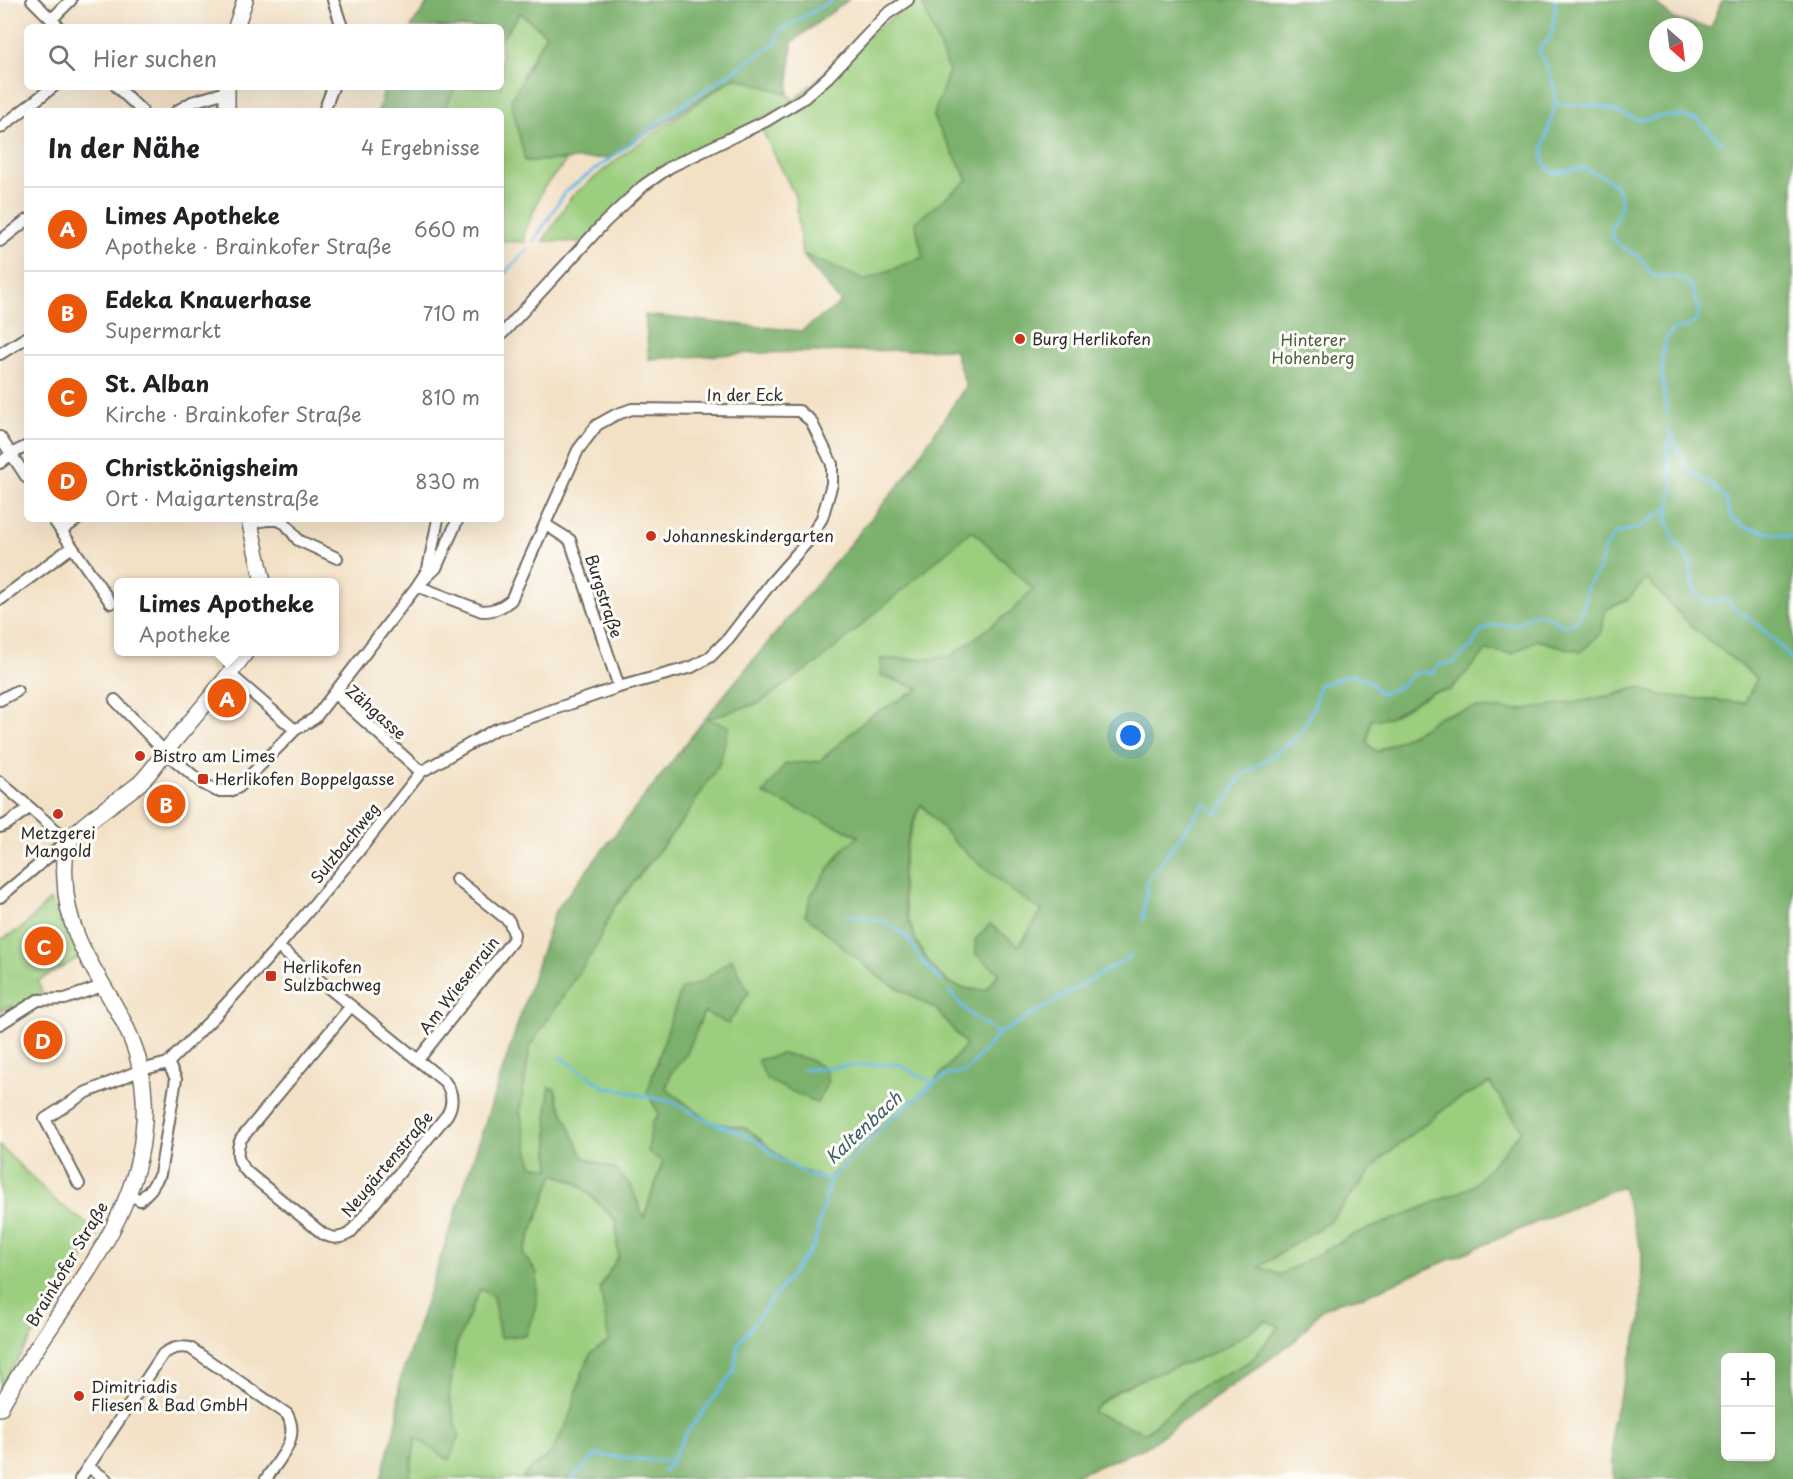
<!DOCTYPE html>
<html lang="de">
<meta charset="utf-8">
<style>
:root{--surface:#fff;--page:#f2f2f2;--text:#202124;--muted:#757577;--line:#e0e0e0;--accent:#ea580c}
body{margin:0;font-family:"Playpen Sans",sans-serif;background:var(--page);color:var(--text)}
.controls{position:absolute;right:18px;bottom:18px;display:grid;overflow:hidden;border-radius:9px;box-shadow:0 6px 24px #0002}
.controls button{width:54px;height:54px;display:grid;place-items:center;padding:0;border:0;border-bottom:2px solid var(--line);background:var(--surface);color:var(--text);font:30px sans-serif}
.compass{position:absolute;left:1649px;top:18px;width:54px;height:54px;border-radius:50%;background:var(--surface);box-shadow:0 6px 24px #0002;rotate:152deg}
.you{position:absolute;left:1131px;top:736px;width:21px;height:21px;margin:-15px;border:4px solid #fff;border-radius:50%;background:#1a73e8;box-shadow:0 0 0 9px #1a73e833}
.badge{display:grid;place-items:center;width:39px;height:39px;border-radius:50%;background:var(--accent);color:#fff;font-size:20px;font-weight:700}
.pin{position:absolute;translate:-50% -50%;border:3px solid #fff;box-shadow:0 2px 6px #0006}
.popup{position:absolute;left:114px;top:578px;width:225px;height:78px;box-sizing:border-box;display:grid;place-content:center;border-radius:9px;background:var(--surface);filter:drop-shadow(0 2px 4px #0005);font-size:20px;white-space:nowrap;color:var(--muted)}
.popup b{font-size:22px;color:var(--text)}
.popup::after{content:'';position:absolute;left:50%;top:100%;margin-left:-12px;border:12px solid transparent;border-top-color:var(--surface)}
.list{margin:0;padding:0;list-style:none}
h2{display:flex;justify-content:space-between;align-items:center;height:78px;margin:0;padding:0 24px;font-size:26px}
h2 small{font-size:20px;font-weight:400;color:var(--muted)}
.list li{display:grid;grid-template-columns:39px 1fr auto;gap:18px;align-items:center;box-sizing:border-box;height:84px;padding:0 24px;border-top:2px solid var(--line)}
.list b{display:block;font-size:22px;white-space:nowrap}
.list p{margin:0;font-size:20px;white-space:nowrap;color:var(--muted)}
.list em{font-size:20px;font-style:normal;color:var(--muted)}
.icon{flex:none;width:33px;height:33px;fill:none;stroke:currentColor;stroke-width:2;stroke-linecap:round;stroke-linejoin:round}
.map{position:relative;flex:none;width:1793px;height:1479px;overflow:hidden}
.search{position:absolute;background:var(--surface);box-shadow:0 6px 24px #0002;left:24px;top:24px;width:480px;height:66px;display:flex;align-items:center;gap:15px;box-sizing:border-box;padding:0 21px;border-radius:9px;color:var(--muted);font-size:22px}
.panel{position:absolute;background:var(--surface);box-shadow:0 6px 24px #0002;left:24px;top:108px;width:480px;height:414px;border-radius:9px}
.map>svg:first-child{display:block}
</style>
<div class="map">
<svg width="1793" height="1479" viewBox="0 0 1793 1479">
<rect width="100%" height="100%" fill="#fdfcf7"/>
<filter id="ink" filterUnits="userSpaceOnUse"><feTurbulence type="fractalNoise" baseFrequency=".0167" numOctaves="2"/><feDisplacementMap in="SourceGraphic" scale="12" xChannelSelector="R" yChannelSelector="G"/><feConvolveMatrix kernelMatrix="1 2 1 2 8 2 1 2 1" color-interpolation-filters="sRGB"/></filter>
<filter id="wash" filterUnits="userSpaceOnUse"><feTurbulence type="fractalNoise" baseFrequency=".008" numOctaves="4" result="noise"/><feDisplacementMap in="SourceGraphic" scale="24" xChannelSelector="R" yChannelSelector="G"/><feGaussianBlur stdDeviation="1.35" result="paint"/><feColorMatrix in="noise" values="0 0 0 0 0 0 0 0 0 0 0 0 0 0 0 0 0 1.4 0 .05"/><feComposite in="paint" operator="in"/></filter>
<g filter="url(#wash)">
<rect width="100%" height="100%" fill="#f3e1c6"/>
<path fill="#9bce7e" stroke="#637c54" stroke-width="1.5" fill-rule="evenodd" d="M918,0h3l28,71 -16,46 35,63 -52,42 7,35 -58,23 -63,-26 -6,-56 -35,-70 118,-101z
M520,13l26,21 -24,42 3,85 42,-1 -23,27 -20,47 1,8 -24,-1v-130h-58l13,-24h45v-47z
M736,77l52,17 6,7 -121,64 -90,77 -40,-1 29,-45 53,-43z
M971,529l62,60 -20,21 -62,46 -18,3h-51l-2,16 39,14 -50,28 -49,44 -35,3 74,73 21,141 56,31 30,36 -33,38 -58,48 -47,48 -35,-11 -45,-39 -37,-7 -45,-33 5,-16 16,-20 17,-41 28,-53 -32,24 -19,7 -22,125 4,47 -20,57 -12,-33 -15,-16 -33,-13 -25,-56 -3,-12 -8,23 3,57 -19,-4 -11,-53 10,-66 64,-96 19,-41 73,-93 20,-97 53,-16 63,-44zM782,1054l46,27 -11,22 -59,-43z
M1647,578l45,49 65,51 -12,25 -86,-8 -20,-8 -21,7 -35,7 -64,9 -43,-2 -36,8 -19,13 -44,23 -10,-9 4,-23 18,-2 44,-26 17,-2 37,-40 25,4 24,-14 66,-8 3,-22 23,-11z
M921,804c36,41 75,78 122,107l-24,35 -43,8 24,19 -14,17c-7,0 -16,0 -23,-2 -40,-10 -62,-75 -61,-112 1,-25 10,-49 19,-72z
M50,900l30,57 -42,24 4,11 -23,16 -10,-2 -9,5v-71l21,-11z
M1490,1083l32,47 -49,56 -70,30 -48,18 -75,41 -22,-8 72,-46 51,-62 72,-57z
M0,1146l56,55 43,32 -99,154z
M554,1174l23,9 39,38 2,36 -17,30 8,54 -27,32 -13,46 -18,34 -26,21 -3,5h-113l7,-41 43,-2 -10,-40 7,-50 24,-57 13,7 7,42 37,-65 -14,-18z
M1266,1320l14,5 -29,36 -53,27 -54,45 -52,-21c32,-35 86,-42 127,-62 16,-9 32,-20 47,-30z"/>
<path fill="#7cb16d" stroke="#546e4c" stroke-width="1.5" fill-rule="evenodd" d="M430,0h418l-56,42 -4,52 -53,-17 -126,81 -84,3 -14,-61 35,-66 -26,-21 -19,27v-13h-90z
M921,0h732l20,19 38,9 11,-28h71v1479h-180l-1,-55 29,-104 1,-67 -20,-67 -258,110 -25,6 -18,8 -25,30 -150,107 -79,32h-545l3,-5 26,-21 18,-34 13,-46 9,-20 18,-12 -9,-54 18,-30 -2,-37 -38,-37 -24,-9 -31,80 14,19v31l-11,31 -26,3 -7,-42 -13,-7 -24,57 -7,50 10,40 -10,24 -33,-22 -7,41h-28l17,-63 1,-32 156,-473 161,-206 187,-225 63,-94 -12,-37 -199,4 -106,6 -4,-44 156,16 40,-28 -39,-49 63,26 58,-23 -8,-35 53,-42 -35,-63 16,-46zM1658,27h36v36h-36zM972,530l61,59 -20,21 -62,46 -18,3h-52l-1,16 39,14 -50,28 -49,44 -35,3 -22,30 96,42 -16,13 -32,46 -6,20 75,63 56,31 30,36 -33,38 -58,48 -47,48 -35,-11 -45,-39 -37,-7 -45,-33 5,-16 16,-20 17,-41 24,12 21,-32 -17,-33 -32,24 -19,6 -34,104 12,21 -7,9 -4,29 15,10 -19,56 -13,-32 -15,-16 -33,-13 -25,-56 -3,-12 -6,-2 -2,25 3,57 -18,-4 -12,-53 10,-66 64,-96 19,-41 73,-93 34,-53 9,-37 -22,-7 52,-16 63,-44zM1647,579l45,48 65,51 -12,25 -86,-8 -20,-8 -21,7 -35,7 -64,9 -43,-2 -36,8 -19,13 -44,23 -10,-9 4,-23 18,-2 43,-26 18,-2 37,-40 25,4 24,-14 45,12 21,-20 3,-22 23,-11zM921,804l35,40 60,50 26,17 -23,35 -29,-22 -15,16 1,14 23,19 -13,17c-7,0 -16,0 -23,-2 -40,-10 -62,-75 -61,-112 1,-24 9,-51 19,-72zM1490,1083l32,47 -49,56 -70,30 -48,18 -75,41 -21,-8 71,-46 51,-62 72,-57zM1266,1321l14,5 -29,35 -53,27 -53,45 -53,-21c27,-34 89,-43 127,-62 16,-8 31,-20 47,-29zM1726,1358h44v98h-44z
M385,87h71l-13,24h-65z
M782,1054l23,4 20,10 3,13 -11,22 -50,-23 -9,-20z"/>
<g fill="none" stroke-linecap="round" stroke-linejoin="round">
<path stroke="#6abae5" stroke-width="3" d="M1555,0c0,11 0,25 -4,35 -3,6 -10,9 -12,16 8,17 18,34 16,53 -2,19 -25,60 0,69l28,-5 21,9 13,10 5,16 -11,27 2,8 7,7 20,13 14,18h19l16,7 10,25 -2,12 -10,7 -15,3c-17,21 -8,60 -5,84
M1555,104l45,2 37,13 9,1 13,-4h23l16,4 24,23
M534,241l32,-50 121,-89 89,-59 4,-12 53,-31
M501,277l27,-28
M1669,429l2,10 -5,7 7,40 -6,34 7,20 16,20 3,27 6,10 8,5 20,-3c10,15 12,12 25,21 15,12 29,26 41,41
M1671,435l18,36 23,14 14,14 5,19 14,9 48,11
M848,915l36,6 21,14 18,27 19,19
M1143,920l4,-38 58,-79 12,12 25,-40 36,-23 23,-19 13,-27 5,-21 35,-11 19,10 7,10c6,-2 13,-4 19,-7 16,-10 8,-17 33,-14l8,-9 13,-1 19,-17 9,-15 13,-6h22l17,-11h10l19,11h8l7,-5 7,-14 4,-22 11,-15 5,-19 11,-16 23,-6 30,-19
M949,991l23,25 27,18
M560,1057l45,30 67,15 39,20 26,9 24,13 20,16 26,15 23,4
M803,1070l56,-5 40,-1 34,20
M664,1471l6,-8
M572,1479l24,-24 75,7 14,-27 49,-63 4,-28 76,-99 16,-66 53,-53 50,-42 16,-10 15,-1 35,-39 132,-78"/>
</g>
</g>
<g filter="url(#ink)">
<g fill="none" stroke-linecap="round" stroke-linejoin="round">
<defs>
<path id="minor" d="M32,0l27,27
M333,0l9,27
M52,19l19,-19
M117,87l25,24
M177,111l15,-9 34,-10
M324,111l9,-24
M0,128l53,-41
M0,241l27,-21
M501,335l103,-112 39,-37 27,-19 96,-46 38,-23 24,-21 59,-63 21,-14
M0,354l27,-17
M0,437l27,41
M0,463l11,-9 16,-8
M53,519l58,84
M250,523l17,-3h11l8,4 12,16 39,18
M546,525l24,15 49,147
M61,531l17,-12
M1,599l71,-52
M230,674l65,56
M335,694l86,78
M0,700l17,-9
M115,700l50,52 37,31 15,8h13l9,-4 56,-57 20,-12 102,-132 11,-17 10,-50
M0,782l57,49 14,7 -71,59
M0,827l7,-3 22,-16
M278,947l166,134c9,11 10,22 3,34l-97,118c-10,6 -17,6 -27,1l-76,-62c-10,-10 -12,-20 -6,-33l110,-133
M0,1024l38,-24 27,-1 37,-13
M418,1060l95,-120 1,-6 -5,-13 -53,-42
M79,1184l-34,-65 40,-26 56,-23 27,-7 47,-47 63,-69 80,-95 63,-80 73,-42 125,-43 73,-20 18,-10 18,-18 43,-56 37,-42 14,-23 10,-34v-20l-21,-43 -12,-10 -167,-2 -17,6 -18,10 -19,25 -67,150c-10,8 -17,11 -29,11l-65,-25 19,-18 22,-49
M128,1194l12,6 11,-11 9,-15 16,-95 -8,-16
M88,1467l18,12
M80,1479l83,-125c9,-6 16,-8 27,-6l97,66c14,25 -8,45 -21,65"/>
<path id="secondary" d="M236,27l9,-27
M227,87v24
M249,519l14,63
M0,1408c45,-87 134,-174 143,-275 3,-25 1,-56 -7,-81 -20,-62 -70,-102 -71,-173 -1,-13 0,-29 6,-40 8,-15 55,-43 70,-57 11,-11 19,-24 28,-35 27,-32 53,-62 77,-95"/>
</defs>
<use href="#minor" stroke="#716b61" stroke-width="14"/>
<use href="#secondary" stroke="#716b61" stroke-width="18"/>
<use href="#minor" stroke="#fff" stroke-width="10"/>
<use href="#secondary" stroke="#fff" stroke-width="15"/>
</g>
</g>
<g fill="#c8321e" stroke="#fdfcf7" stroke-width="2">
<circle cx="1020" cy="339" r="6"/>
<circle cx="651" cy="536" r="6"/>
<circle cx="140" cy="756" r="6"/>
<rect x="197" y="773" width="12" height="12" rx="3"/>
<circle cx="58" cy="814" r="6"/>
<rect x="265" y="970" width="12" height="12" rx="3"/>
<circle cx="79" cy="1396" r="6"/>
</g>
<g text-anchor="middle" stroke-width="6" stroke-linejoin="round" paint-order="stroke">
<g font-size="16" fill="#2b2b2b" stroke="#fdfcf7" text-anchor="start">
<text x="1032" y="345">Burg Herlikofen</text>
<text x="663" y="542">Johanneskindergarten</text>
<text x="152" y="762">Bistro am Limes</text>
<text x="215" y="785">Herlikofen Boppelgasse</text>
<text x="58" y="839" text-anchor="middle">Metzgerei<tspan x="58" dy="18">Mangold</tspan></text>
<text x="283" y="973">Herlikofen<tspan x="283" dy="18">Sulzbachweg</tspan></text>
<text x="91" y="1393">Dimitriadis<tspan x="91" dy="18">Fliesen &amp; Bad GmbH</tspan></text>
</g>
<g font-size="16" fill="#4d5c44" stroke="#fdfcf7">
<text x="1313" y="346">Hinterer<tspan x="1313" dy="18">Hohenberg</tspan></text>
</g>
<g font-size="16" fill="#2b2b2b" stroke="#fdfcf7">
<text x="745" y="401">In der Eck</text>
<text transform="translate(604 596) rotate(72)" y="6">Burgstraße</text>
<text transform="translate(376 712) rotate(41)" y="6">Zähgasse</text>
<text transform="translate(345 843) rotate(-51)" y="6">Sulzbachweg</text>
<text transform="translate(459 985) rotate(-52)" y="6">Am Wiesenrain</text>
<text transform="translate(387 1164) rotate(-50)" y="6">Neugärtenstraße</text>
<text transform="translate(67 1264) rotate(-59)" y="6">Brainkofer Straße</text>
</g>
<g font-size="18" font-style="italic" fill="#415d6c" stroke="#fdfcf7">
<text transform="translate(864 1128) rotate(-43)" y="6">Kaltenbach</text>
</g>
</g>
</svg>
<div class="controls">
<button>+</button>
<button>−</button>
</div>
<svg class="compass" viewBox="-18 -18 36 36"><path d="M0-13l5 13h-10z" fill="#e53935"/><path d="M0 13l5-13h-10z" fill="#757577"/></svg>
<div class="you"></div>
<div class="pin badge" style="left:227px;top:698px">A</div>
<div class="popup"><b>Limes Apotheke</b>Apotheke</div>
<div class="pin badge" style="left:166px;top:804px">B</div>
<div class="pin badge" style="left:44px;top:946px">C</div>
<div class="pin badge" style="left:43px;top:1040px">D</div>
<div class="search"><svg class="icon" aria-label="search" viewBox="0 0 24 24"><circle cx="10" cy="10" r="6"/><path d="M15 15l6 6"/></svg>Hier suchen</div>
<section class="panel">
<h2>In der Nähe<small>4 Ergebnisse</small></h2>
<ul class="list">
<li><span class="badge">A</span><div><b>Limes Apotheke</b><p>Apotheke · Brainkofer Straße</p></div><em>660 m</em></li>
<li><span class="badge">B</span><div><b>Edeka Knauerhase</b><p>Supermarkt</p></div><em>710 m</em></li>
<li><span class="badge">C</span><div><b>St. Alban</b><p>Kirche · Brainkofer Straße</p></div><em>810 m</em></li>
<li><span class="badge">D</span><div><b>Christkönigsheim</b><p>Ort · Maigartenstraße</p></div><em>830 m</em></li>
</ul>
</section>
</div>
